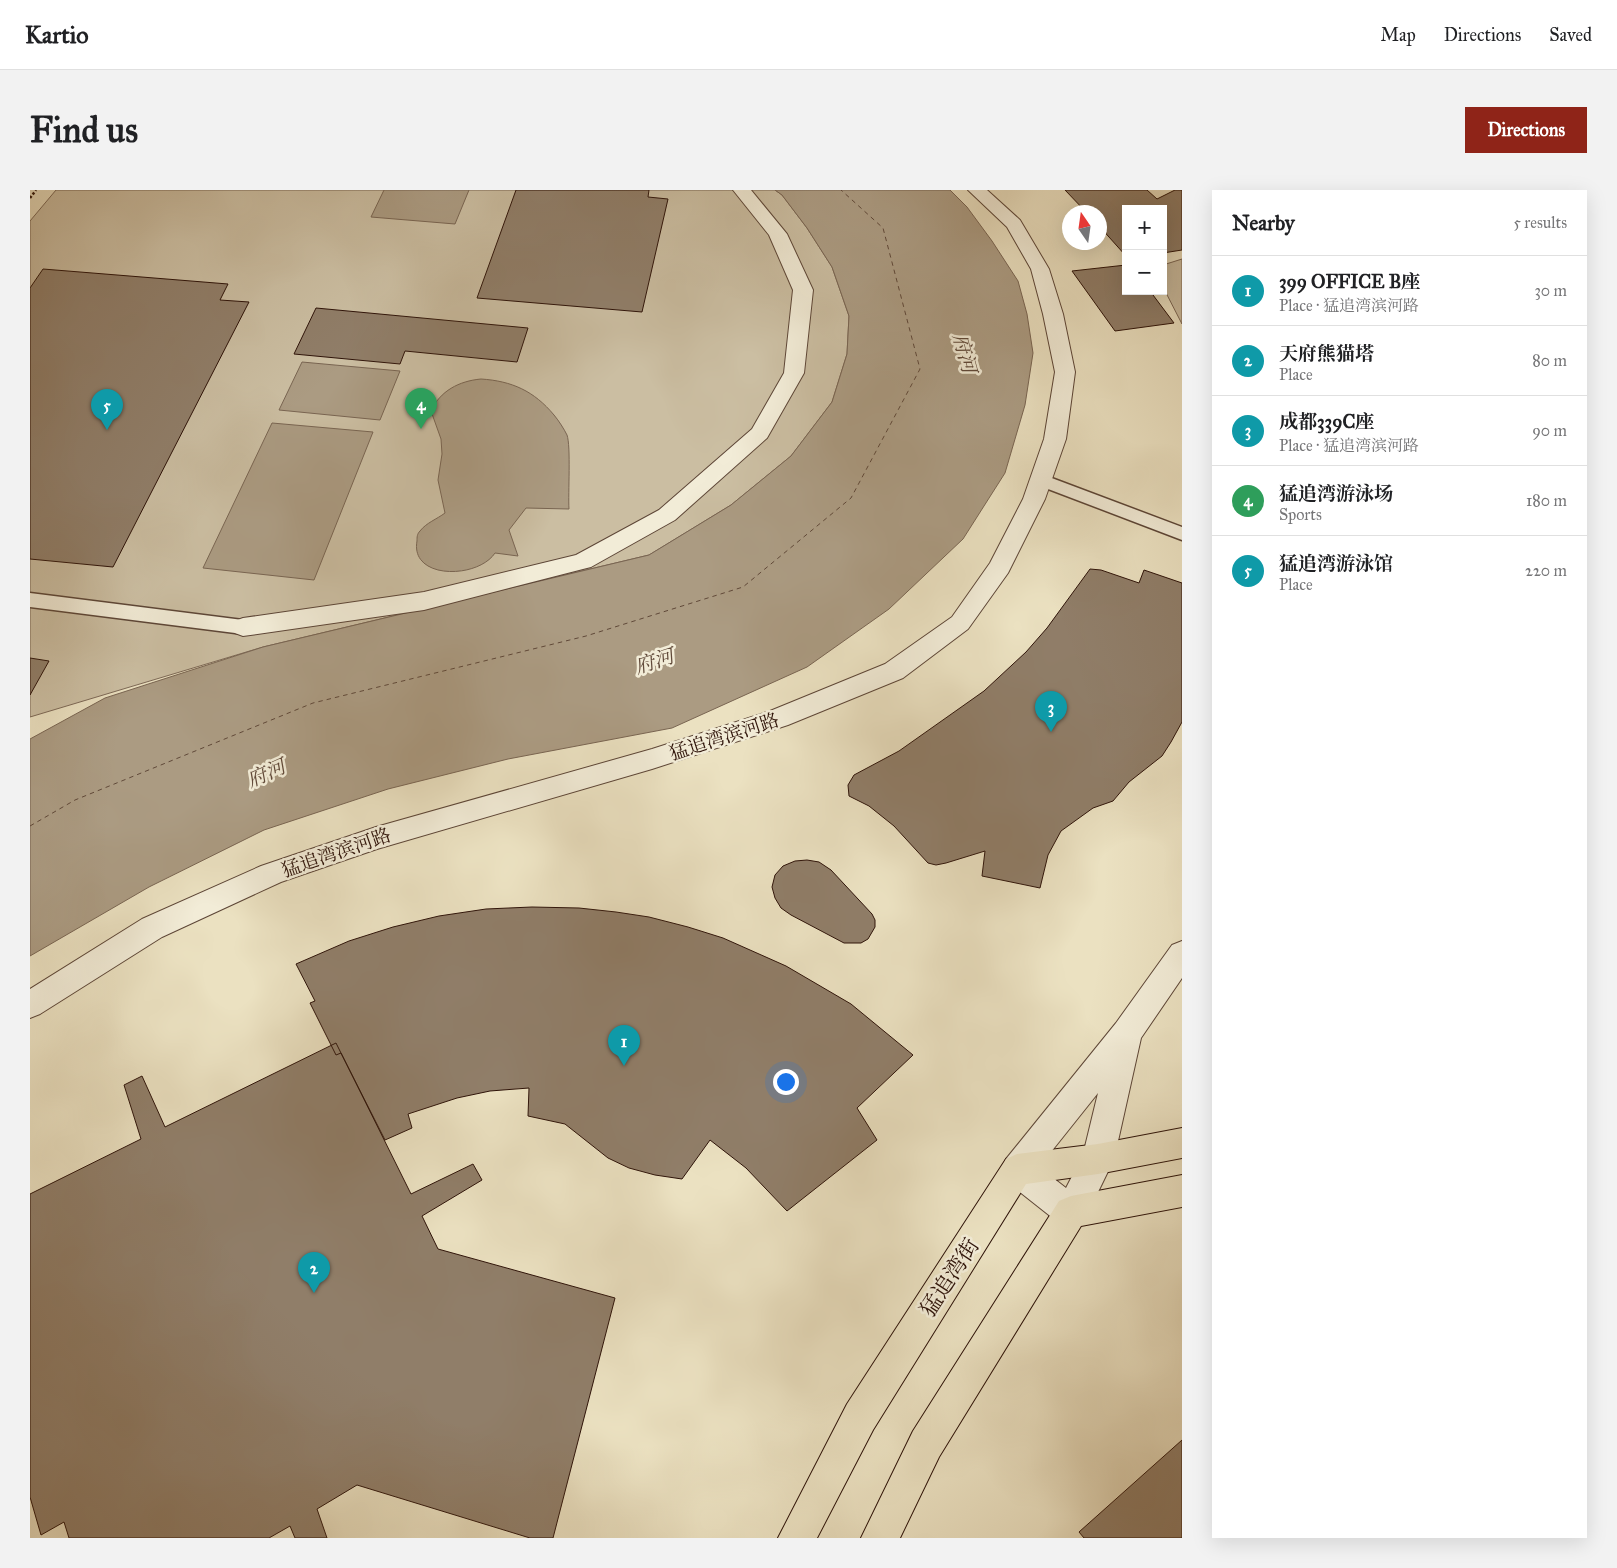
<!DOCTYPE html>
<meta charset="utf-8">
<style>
:root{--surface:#fff;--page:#f2f2f2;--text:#202124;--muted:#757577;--line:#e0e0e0;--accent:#8f2418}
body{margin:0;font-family:"IM FELL Great Primer","Noto Serif SC",serif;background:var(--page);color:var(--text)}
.controls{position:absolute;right:15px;top:15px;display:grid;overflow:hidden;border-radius:0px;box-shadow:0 5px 20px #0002}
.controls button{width:45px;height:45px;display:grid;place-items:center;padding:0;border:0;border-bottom:1px solid var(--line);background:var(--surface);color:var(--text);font:25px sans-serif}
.compass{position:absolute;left:1032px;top:15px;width:45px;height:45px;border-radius:50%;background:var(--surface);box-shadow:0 5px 20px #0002;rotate:347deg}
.you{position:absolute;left:755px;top:891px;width:18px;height:18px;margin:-12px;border:4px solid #fff;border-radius:50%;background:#1a73e8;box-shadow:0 0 0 8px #1a73e833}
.badge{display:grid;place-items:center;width:32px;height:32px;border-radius:50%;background:var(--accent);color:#fff;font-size:16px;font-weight:700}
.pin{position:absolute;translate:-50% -41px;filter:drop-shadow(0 1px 2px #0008)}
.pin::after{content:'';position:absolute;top:26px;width:18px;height:15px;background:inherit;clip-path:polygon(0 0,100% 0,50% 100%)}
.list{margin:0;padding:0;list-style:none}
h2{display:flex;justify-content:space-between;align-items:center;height:65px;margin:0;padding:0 20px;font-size:21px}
h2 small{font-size:16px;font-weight:400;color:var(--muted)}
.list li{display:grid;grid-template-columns:32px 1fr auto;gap:15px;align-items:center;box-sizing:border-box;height:70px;padding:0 20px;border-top:1px solid var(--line)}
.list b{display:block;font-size:19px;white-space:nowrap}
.list p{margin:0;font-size:16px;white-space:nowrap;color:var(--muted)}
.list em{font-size:16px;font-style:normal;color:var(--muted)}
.map{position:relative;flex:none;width:1152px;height:1348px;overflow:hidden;border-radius:0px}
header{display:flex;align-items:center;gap:30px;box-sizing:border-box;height:70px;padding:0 25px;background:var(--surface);border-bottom:1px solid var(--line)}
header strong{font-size:24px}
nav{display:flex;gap:28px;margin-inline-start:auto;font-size:18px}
.intro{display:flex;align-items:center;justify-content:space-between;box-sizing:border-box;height:120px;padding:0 30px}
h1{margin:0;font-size:35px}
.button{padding:12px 22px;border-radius:0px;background:var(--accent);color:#fff;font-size:18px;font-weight:700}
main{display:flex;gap:30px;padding:0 30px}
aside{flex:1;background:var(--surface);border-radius:0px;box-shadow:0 5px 20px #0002}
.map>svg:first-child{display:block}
</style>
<header>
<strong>Kartio</strong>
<nav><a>Map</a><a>Directions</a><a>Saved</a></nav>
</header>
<div class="intro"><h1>Find us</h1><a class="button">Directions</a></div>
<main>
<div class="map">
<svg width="1152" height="1348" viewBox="0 0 1152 1348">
<rect width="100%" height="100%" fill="#ebe1c1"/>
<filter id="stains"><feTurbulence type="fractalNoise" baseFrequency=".004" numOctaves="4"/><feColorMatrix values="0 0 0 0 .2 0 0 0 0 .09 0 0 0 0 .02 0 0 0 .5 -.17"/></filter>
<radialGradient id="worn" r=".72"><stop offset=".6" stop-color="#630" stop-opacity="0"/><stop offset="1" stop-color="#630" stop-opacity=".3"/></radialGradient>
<path fill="#cbbea2" stroke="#7c6856" d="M26,0h719l7,5 25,33 25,39 17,49 -2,38 -15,48 -41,54 -60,49 -82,50 -386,92 -233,70v-496z
M1152,69v65l-19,-37v-22z"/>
<path fill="#ab9b82" stroke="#796552" d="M354,0h85l-14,34 -84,-7z
M745,0h175l17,17 25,34 26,40 9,33 6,39 -8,52 -20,68 -42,66 -74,70 -82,58 -135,61 -164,31 -120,30 -124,41 -115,57 -119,69v-217l75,-41 158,-51 386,-92 82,-50 60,-49 41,-54 15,-48 2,-38 -17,-49 -25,-39 -25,-33z
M272,172l98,9 -20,49 -101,-10z
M451,189c31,2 53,12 73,36 5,6 10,14 13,20 4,11 1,59 2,74l-43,-1 -17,22 9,26 -23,-3c-17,26 -85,27 -78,-12 0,-4 0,-7 3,-10 6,-8 17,-12 25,-18l-7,-33 4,-26 -1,-15 -10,-28c9,-20 28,-30 50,-32z
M242,233l101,9 -59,148 -111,-12z"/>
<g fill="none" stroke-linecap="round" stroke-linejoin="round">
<path stroke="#604939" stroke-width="1" stroke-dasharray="4.5 4" stroke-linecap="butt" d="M0,636l45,-26 238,-97 273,-67 157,-49 108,-89 69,-129 -37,-141 -42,-38"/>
</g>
<path fill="#907e69" stroke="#2e1309" d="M486,0h133l-1,7 20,2 -26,113 -165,-14z
M1035,0h82l10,9 18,-9h7v60l-19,3v-44h-37v47l-26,-29v-15h-14z
M1096,75v26h24l24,32 -59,8 -43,-60z
M13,79l185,15 -8,16 29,2 -136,265 -83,-8v-271z
M286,118l212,20 -11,34 -112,-11 -5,13 -106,-10z
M1060,379l11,1 38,13 5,-13 38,13v139l-11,20 -9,14 -33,26 -16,19 -20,7 -32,23 -13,24 -8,33 -58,-12 3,-25 -39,12 -10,2 -8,-2 -34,-37 -25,-20 -20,-10 -1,-11 6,-10 45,-24 85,-60 42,-39 21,-24z
M0,468l19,3 -19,34z
M777,670l12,2 12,8 41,44 3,6v7l-7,12 -7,4h-17l-53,-28 -10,-7 -6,-10 -3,-11 3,-12 8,-9 12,-5z
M502,717l47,1 37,4 33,5 39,10 35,11 63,28 65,38 62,51 -56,53 20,32 -90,71 -41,-43 -36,-28 -28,39 -27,-4 -26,-7 -21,-10 -43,-34 -37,-8 1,-28 -39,3 -33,7 -49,16 4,14 -27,12 -44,-87 -5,2 -26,-52 5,-2 -19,-37 53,-23 44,-14 46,-11 47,-7z
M306,853l75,151 62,-30 9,16 -60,36 16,33 177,49 -62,240h-23l-173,-53 -40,24 10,29h-32l-5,-12 -21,12h-200l-5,-16 -23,13 -11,-38v-303l111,-55 -17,-54 18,-9 23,51z
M1152,1250v98h-98l-5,-6z"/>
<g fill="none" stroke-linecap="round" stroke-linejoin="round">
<defs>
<path id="service" d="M1011,284l141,53v13l-147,-56 -3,-4 3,-4z
M0,403l213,27 7,2 3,5 -3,5 -7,2 -213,-27z"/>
<path id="pedestrian" d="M703,0h18l36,44 26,56 -9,83 -37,65 -92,82 -84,47 -8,2 -159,41 -181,26 -8,-3 -4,-6 4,-6 8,-3 181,-26 152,-37 83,-45 93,-81 32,-56 9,-83 -24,-55z
M938,0h19l33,30 29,49 14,45 12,58 -9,67 -21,60 -37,74 -40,56 -65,49 -115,47 -136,44 -275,80 -96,33 -119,55 -122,77 -10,4v-29l112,-70 119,-53 115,-39 276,-78 118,-38 115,-47 67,-47 38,-54 33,-64 21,-60 11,-67 -12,-58 -12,-45 -24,-42z"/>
<path id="tertiary" d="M1152,751v37l-41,60 -27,121 -31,64 -12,5 -12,-5 -53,-42 -5,-11 5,-11 110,-136 56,-78zM1068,903l-15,62 -17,33 -27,-21z"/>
<path id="primary" d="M1152,938v30l-84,16 -72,10 -153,246 -56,108h-39l69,-134 159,-245 11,-5 81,-10z
M1152,985v32l-101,19 -142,231 -39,81h-39l52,-107 146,-230 12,-5z"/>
</defs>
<use href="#service" stroke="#5d4637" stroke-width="3"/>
<use href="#pedestrian" stroke="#5d4637" stroke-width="2"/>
<use href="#tertiary" stroke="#5d4637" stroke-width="2"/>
<use href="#primary" stroke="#2e1309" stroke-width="2"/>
<path stroke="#2e1309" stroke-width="2.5" stroke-dasharray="2.5 2" stroke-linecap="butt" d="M0,8l6,-8"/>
<use href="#service" fill="#f2ecd7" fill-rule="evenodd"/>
<use href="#pedestrian" fill="#f2ecd7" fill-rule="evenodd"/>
<use href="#tertiary" fill="#f2ecd7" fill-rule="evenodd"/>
<use href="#primary" fill="#ebe1c1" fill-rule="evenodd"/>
</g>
<g text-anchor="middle" stroke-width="5" stroke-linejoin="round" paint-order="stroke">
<g font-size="19" fill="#2e1309" stroke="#f2ecd7">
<text transform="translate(694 546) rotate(-18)" y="7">猛追湾滨河路</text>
<text transform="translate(306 662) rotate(-19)" y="7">猛追湾滨河路</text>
</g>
<g font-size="20" font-style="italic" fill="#604939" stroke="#f2ecd7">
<text transform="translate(935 163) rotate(75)" y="7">府河</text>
<text transform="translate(624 471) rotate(-18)" y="7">府河</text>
<text transform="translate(236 583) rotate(-24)" y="7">府河</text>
</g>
<g font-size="22" fill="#2e1309" stroke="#f2ecd7">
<text transform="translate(919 1087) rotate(-57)" y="8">猛追湾街</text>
</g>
</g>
<rect width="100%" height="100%" filter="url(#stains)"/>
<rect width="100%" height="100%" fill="url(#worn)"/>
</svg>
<div class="controls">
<button>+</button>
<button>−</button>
</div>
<svg class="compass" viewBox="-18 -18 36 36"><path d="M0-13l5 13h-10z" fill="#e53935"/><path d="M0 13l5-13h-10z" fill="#757577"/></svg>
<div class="you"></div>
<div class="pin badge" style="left:594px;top:876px;background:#0f9aa8">1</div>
<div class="pin badge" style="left:284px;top:1103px;background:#0f9aa8">2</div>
<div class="pin badge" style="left:1021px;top:542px;background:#0f9aa8">3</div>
<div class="pin badge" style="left:391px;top:239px;background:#2e9e5b">4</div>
<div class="pin badge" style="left:77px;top:240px;background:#0f9aa8">5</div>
</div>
<aside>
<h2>Nearby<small>5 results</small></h2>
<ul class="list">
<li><span class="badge" style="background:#0f9aa8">1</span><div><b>399 OFFICE B座</b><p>Place · 猛追湾滨河路</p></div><em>30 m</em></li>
<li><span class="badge" style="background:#0f9aa8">2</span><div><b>天府熊猫塔</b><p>Place</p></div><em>80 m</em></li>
<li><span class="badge" style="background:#0f9aa8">3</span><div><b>成都339C座</b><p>Place · 猛追湾滨河路</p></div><em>90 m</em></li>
<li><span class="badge" style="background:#2e9e5b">4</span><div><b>猛追湾游泳场</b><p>Sports</p></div><em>180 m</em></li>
<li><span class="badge" style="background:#0f9aa8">5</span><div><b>猛追湾游泳馆</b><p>Place</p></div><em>220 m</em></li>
</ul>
</aside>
</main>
